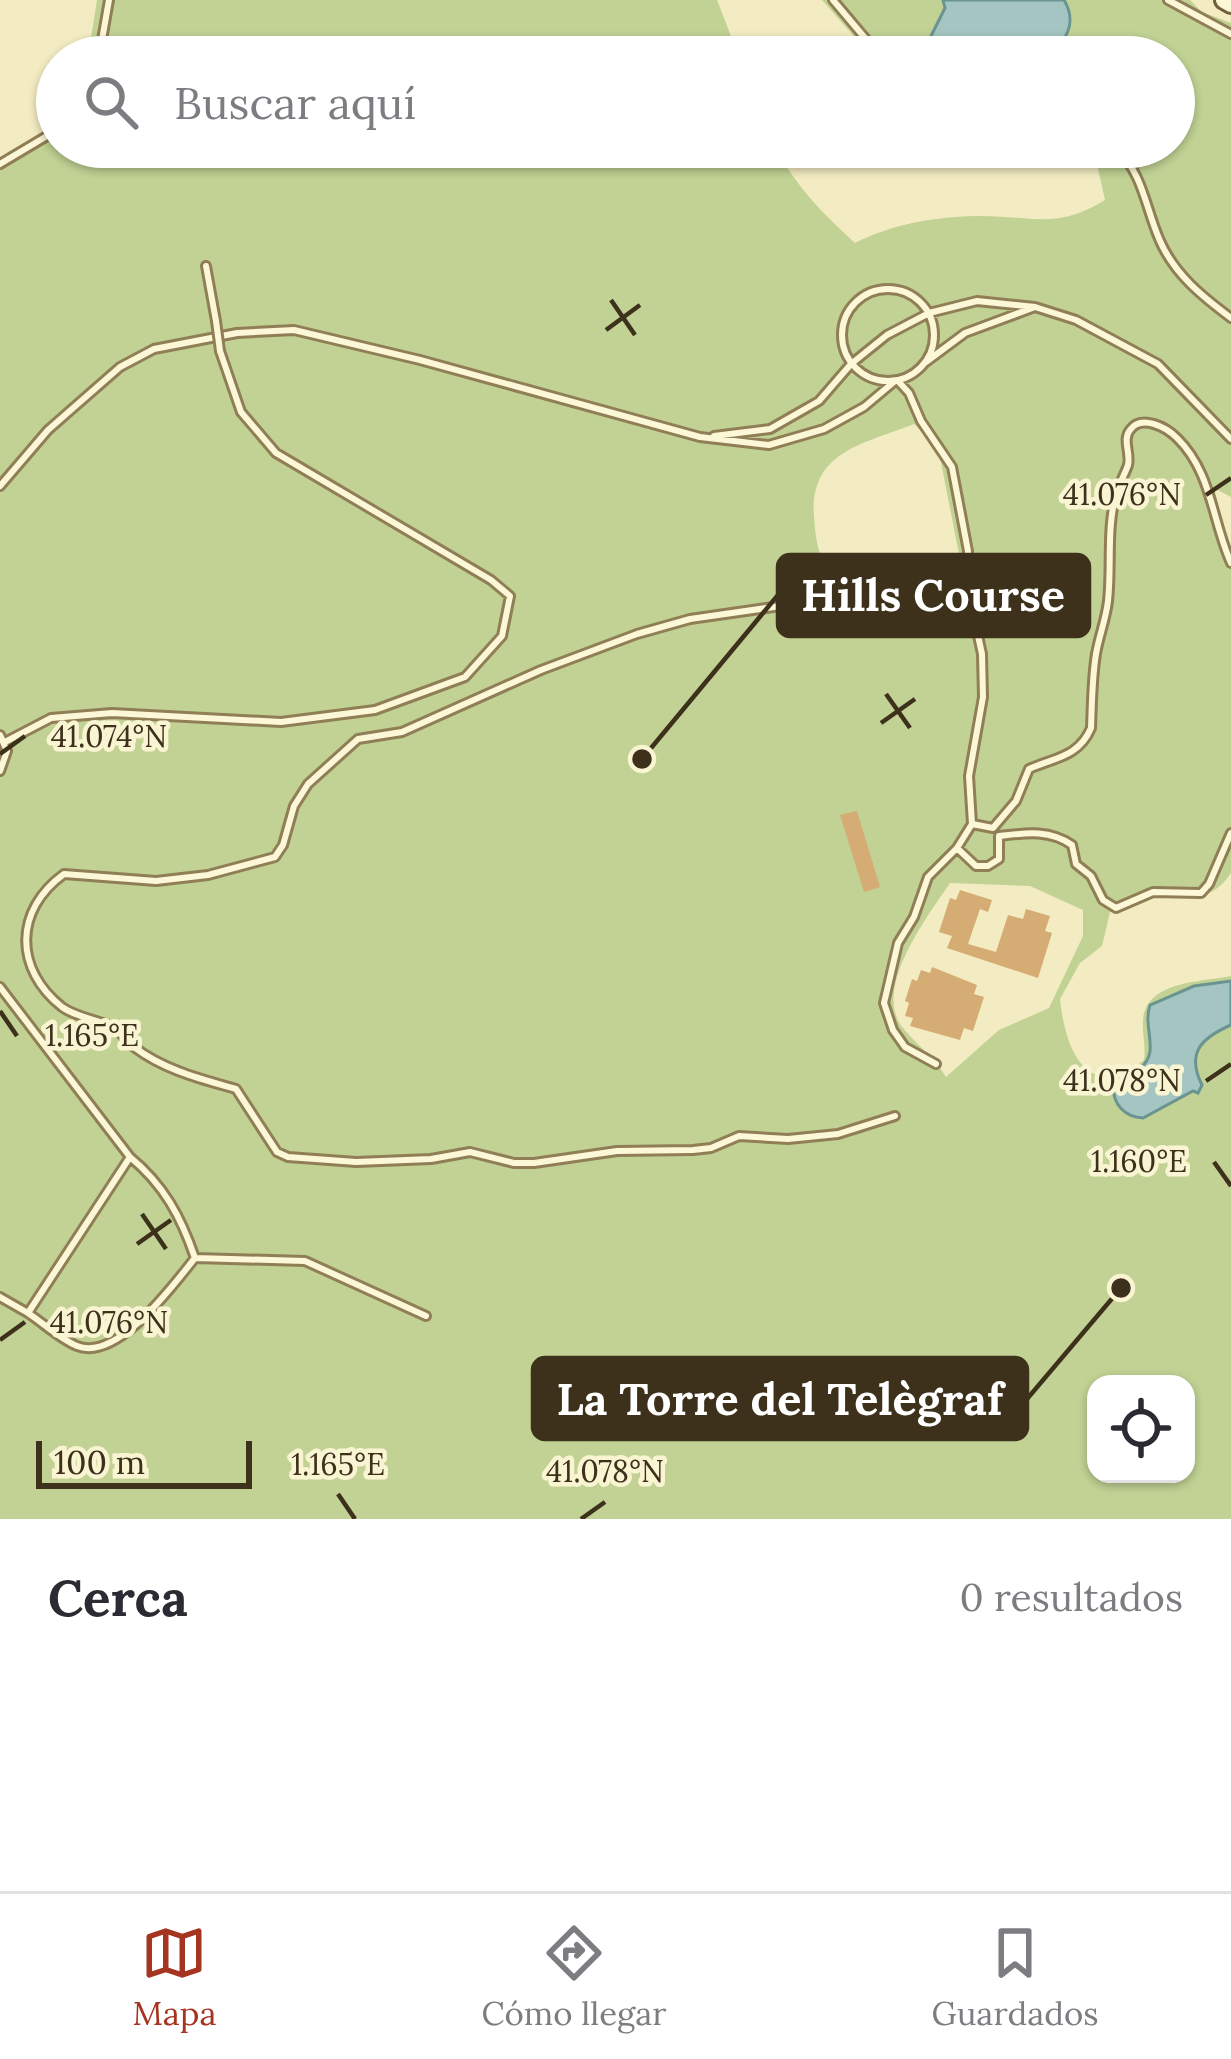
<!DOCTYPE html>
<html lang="es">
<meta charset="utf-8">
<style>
:root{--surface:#fff;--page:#f2f2f3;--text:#2b2b33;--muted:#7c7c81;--line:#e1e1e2;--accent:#a53420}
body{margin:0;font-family:Lora,serif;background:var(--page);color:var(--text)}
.controls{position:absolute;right:36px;bottom:36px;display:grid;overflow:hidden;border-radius:24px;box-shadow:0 3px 9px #0004}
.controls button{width:108px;height:108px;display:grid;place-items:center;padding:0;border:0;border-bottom:3px solid var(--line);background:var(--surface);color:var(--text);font:60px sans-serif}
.scale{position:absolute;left:36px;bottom:30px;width:216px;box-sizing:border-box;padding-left:12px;border:6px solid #3d311c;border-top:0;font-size:33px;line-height:42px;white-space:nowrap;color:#3d311c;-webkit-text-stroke:9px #f9f4d2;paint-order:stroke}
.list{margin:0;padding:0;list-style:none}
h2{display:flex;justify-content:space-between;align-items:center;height:156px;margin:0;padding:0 48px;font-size:51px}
h2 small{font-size:39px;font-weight:400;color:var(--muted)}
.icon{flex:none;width:66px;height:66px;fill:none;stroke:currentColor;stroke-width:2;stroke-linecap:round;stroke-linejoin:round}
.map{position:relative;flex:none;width:1231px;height:1519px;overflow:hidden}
.search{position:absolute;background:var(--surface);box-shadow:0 3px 9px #0004;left:36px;right:36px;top:36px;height:132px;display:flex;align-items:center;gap:30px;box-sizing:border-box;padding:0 42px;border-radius:66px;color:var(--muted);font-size:45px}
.sheet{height:372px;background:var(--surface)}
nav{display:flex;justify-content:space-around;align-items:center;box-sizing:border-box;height:168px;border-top:3px solid var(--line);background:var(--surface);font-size:33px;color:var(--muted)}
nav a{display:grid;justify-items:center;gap:6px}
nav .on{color:var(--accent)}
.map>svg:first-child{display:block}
</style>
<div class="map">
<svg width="1231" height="1519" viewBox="0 0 1231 1519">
<rect width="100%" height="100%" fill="#f3ecc2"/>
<path fill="#c1d294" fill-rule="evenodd" d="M97,0h620l22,57h-651z
M822,0h368l12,12 29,11v474l-17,-9 17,68v317c-25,37 -50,18 -86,24 -14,3 -22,14 -35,15l-8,34 -22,17 -20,36c5,49 26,106 84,61 2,-14 -2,-26 -1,-39 2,-40 58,-39 88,-45v543h-1231v-1360l52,-31 5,-15v34h718c20,38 48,67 80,96 38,-19 78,-26 121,-27 52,-1 79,15 129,-16l-7,-31 7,-14 -5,-8h74v-90h-302zM914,424l24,23 21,107 -4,30 -32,-13h-94c-12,-18 -13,-32 -15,-54 -5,-66 50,-73 100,-93zM950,883l80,3 53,24v26l-34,72 -50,22 -53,47c-12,-20 -28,-31 -43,-49 -32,-39 25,-112 47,-145zM1096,1384h90v90h-90z"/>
<path fill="#a4c5c1" stroke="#6a9491" stroke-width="3" d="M943,0h121c9,15 8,28 -2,42l-33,4 -4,-3 -8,3 -6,11h-74l-9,-6 2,-13 15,-30z
M1231,981v44c-30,13 -45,28 -29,60l-4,8 -5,-2 -50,27c-18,-1 -30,-13 -30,-32l25,-10 2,-8c21,-16 2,-40 10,-63l44,-19z"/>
<path fill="#d5ac73" d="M857,811l23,76 -16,5 -24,-77z
M960,890l32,10 -4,12 -8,-3 -12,35 28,8 12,-37 15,4 3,-10 24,7 -5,15 7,2 -14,45 -91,-30 5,-12 -13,-4 11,-34 6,2z
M932,967l45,18 -3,9 10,3 -11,34 -9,-3 -4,12 -50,-14 3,-8 -8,-2 4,-13 -4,-2 7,-22 5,2 4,-11 9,3z"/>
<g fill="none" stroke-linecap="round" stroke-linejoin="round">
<defs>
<path id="lane" d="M833,0l48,57
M1168,0l63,34
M99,57l10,-57
M1116,147c28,29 29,60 44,94 15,34 43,56 71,77
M0,164l57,-34
M206,266l10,55
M842 335a46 46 0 1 1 92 0a46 46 0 1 1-92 0Z
M926,362l39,-29 70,-26 41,13 82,44 73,75
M898,381l11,12 12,28 31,46 16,84 -2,30 16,73 1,43 -14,79 3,48 -15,24 -29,29 -14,40 -16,26 -14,60 9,27 12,17 31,17
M714,436l56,-7 49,-28 32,-37 36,-29 42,-22 48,-12 58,6
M0,486l48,-56 72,-63 34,-18 83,-16 57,-3 126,30 280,77 69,8 55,-16 40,-22 31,-26
M0,735l7,16 -7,20
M5,742l46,-24 61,-5 169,9 94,-12 90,-33 37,-41 8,-40 -19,-16 -215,-127 -35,-41 -21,-61
M972,824l21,4 23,-27 13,-32c24,-11 50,-12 62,-41 1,-24 1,-50 5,-74 3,-18 10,-35 12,-53 4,-37 -2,-75 9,-110 3,-9 8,-17 11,-26 3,-12 -6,-25 2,-35 11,-16 36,-3 47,8 35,34 35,83 54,125
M999,836c26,-3 50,-7 73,9l4,19 15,12 12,24 13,8 37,-16 48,1 8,-9 22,-51
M957,848l19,18h12l11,-7v-23
M0,987l130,170 -102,156 -28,-16
M895,1116l-57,18 -50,5 -49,-3 -28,12 -18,2 -76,1 -83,12h-20l-44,-11 -39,7 -75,3 -68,-5 -11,-5 -41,-63c-35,-10 -72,-19 -102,-42 -8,-6 -12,-14 -20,-19 -16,-9 -37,-10 -52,-21 -48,-38 -48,-97 2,-133l92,7 52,-6 67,-18 8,-12 11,-39 14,-22 50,-45 44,-7 139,-62 96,-36 53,-15 146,-21 25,6 75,-7 24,5 12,11
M195,1258l110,3 121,55
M28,1313c15,10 32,26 49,33 41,16 96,-61 118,-88 -14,-41 -31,-73 -65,-101"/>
<path id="secondary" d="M1224,0l7,4"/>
</defs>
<use href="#lane" stroke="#8f7e56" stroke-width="12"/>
<use href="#secondary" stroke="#715e3a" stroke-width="22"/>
<use href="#lane" stroke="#fcf7d6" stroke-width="6"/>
<use href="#secondary" stroke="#fcf7d6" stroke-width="16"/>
<defs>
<path id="lane-bridge" d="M216,321l4,30"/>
</defs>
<use href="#lane-bridge" stroke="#8f7e56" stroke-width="12" stroke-linecap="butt"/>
<use href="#lane-bridge" stroke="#fcf7d6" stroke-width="6"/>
</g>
<path fill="none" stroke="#3d311c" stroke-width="4.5" d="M611,300l24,35M606,330l34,-25M1206,495l25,-17M886,694l24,34M881,723l34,-24M0,754l25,-18M0,1011l17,25M1206,1081l25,-17M1214,1162l17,24M142,1214l24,35M137,1244l34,-24M0,1340l25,-18M338,1494l17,25M581,1519l24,-17"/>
<g font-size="30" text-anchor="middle" fill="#3d311c" stroke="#f9f4d2" stroke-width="9" stroke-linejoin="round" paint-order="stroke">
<text x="1122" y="505">41.076°N</text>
<text x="109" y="747">41.074°N</text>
<text x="92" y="1046">1.165°E</text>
<text x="1122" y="1091">41.078°N</text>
<text x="1139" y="1172">1.160°E</text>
<text x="109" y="1333">41.076°N</text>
<text x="338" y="1475">1.165°E</text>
<text x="605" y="1482">41.078°N</text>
</g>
<path fill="none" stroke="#3d311c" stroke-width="4.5" d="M642 759L778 595M1121 1288L1027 1399"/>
<g fill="#3d311c" stroke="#f9f4d2" stroke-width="4.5">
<circle cx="642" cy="759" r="12"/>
<circle cx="1121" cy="1288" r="12"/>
</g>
<g fill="#3d311c" stroke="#3d311c" stroke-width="4.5">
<rect x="778" y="555" width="311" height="81" rx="12"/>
<rect x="533" y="1358" width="494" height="81" rx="12"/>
</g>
<g font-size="45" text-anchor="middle" font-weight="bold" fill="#fff">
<text x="933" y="611">Hills Course</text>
<text x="780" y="1415">La Torre del Telègraf</text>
</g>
</svg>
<div class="controls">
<button><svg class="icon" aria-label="locate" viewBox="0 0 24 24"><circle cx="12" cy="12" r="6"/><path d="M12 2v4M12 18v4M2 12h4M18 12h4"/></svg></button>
</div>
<div class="scale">100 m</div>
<div class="search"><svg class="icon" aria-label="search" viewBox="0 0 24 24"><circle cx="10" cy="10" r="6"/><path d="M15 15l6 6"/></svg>Buscar aquí</div>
</div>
<section class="sheet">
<h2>Cerca<small>0 resultados</small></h2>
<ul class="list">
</ul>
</section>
<nav>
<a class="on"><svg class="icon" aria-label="map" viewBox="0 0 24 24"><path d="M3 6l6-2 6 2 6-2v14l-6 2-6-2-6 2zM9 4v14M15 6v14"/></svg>Mapa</a>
<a><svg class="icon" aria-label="directions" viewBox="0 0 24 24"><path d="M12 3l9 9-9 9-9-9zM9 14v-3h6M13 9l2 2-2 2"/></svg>Cómo llegar</a>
<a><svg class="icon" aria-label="saved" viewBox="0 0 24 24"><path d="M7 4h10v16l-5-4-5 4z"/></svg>Guardados</a>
</nav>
